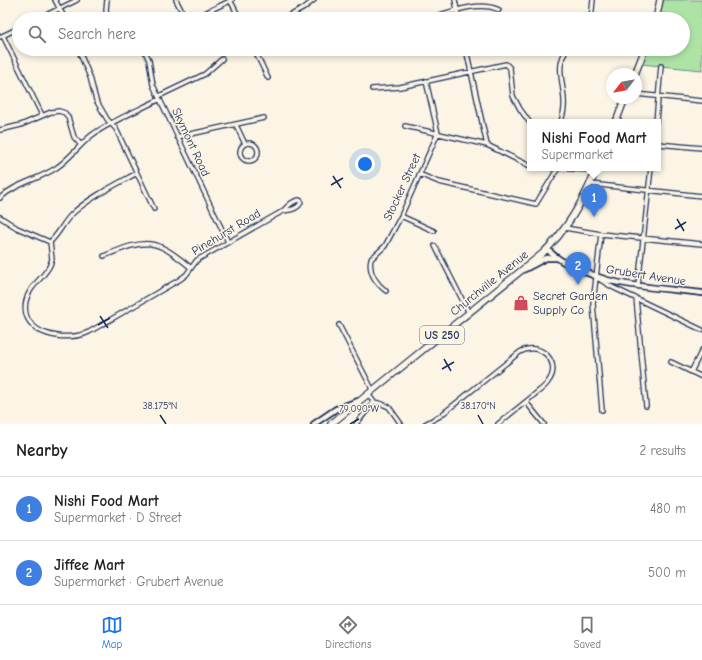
<!DOCTYPE html>
<meta charset="utf-8">
<style>
:root{--surface:#fff;--page:#f2f2f2;--text:#202124;--muted:#757577;--line:#e0e0e0;--accent:#1a73e8}
body{margin:0;font-family:"Comic Neue",sans-serif;background:var(--page);color:var(--text)}
.compass{position:absolute;left:606px;top:68px;width:36px;height:36px;border-radius:50%;background:var(--surface);box-shadow:0 2px 6px #0003;rotate:239deg}
.you{position:absolute;left:365px;top:164px;width:14px;height:14px;margin:-10px;border:3px solid #fff;border-radius:50%;background:#1a73e8;box-shadow:0 0 0 6px #1a73e833}
.badge{display:grid;place-items:center;width:26px;height:26px;border-radius:50%;background:var(--accent);color:#fff;font-size:13px;font-weight:700}
.pin{position:absolute;translate:-50% -33px;filter:drop-shadow(0 1px 2px #0008)}
.pin::after{content:'';position:absolute;top:21px;width:14px;height:12px;background:inherit;clip-path:polygon(0 0,100% 0,50% 100%)}
.popup{position:absolute;left:527px;top:119px;width:134px;height:52px;box-sizing:border-box;display:grid;place-content:center;border-radius:0px;background:var(--surface);filter:drop-shadow(0 1px 3px #0005);font-size:13px;white-space:nowrap;color:var(--muted)}
.popup b{font-size:15px;color:var(--text)}
.popup::after{content:'';position:absolute;left:50%;top:100%;margin-left:-8px;border:8px solid transparent;border-top-color:var(--surface)}
.list{margin:0;padding:0;list-style:none}
h2{display:flex;justify-content:space-between;align-items:center;height:52px;margin:0;padding:0 16px;font-size:17px}
h2 small{font-size:13px;font-weight:400;color:var(--muted)}
.list li{display:grid;grid-template-columns:26px 1fr auto;gap:12px;align-items:center;box-sizing:border-box;height:64px;padding:0 16px;border-top:1px solid var(--line)}
.list b{display:block;font-size:15px;white-space:nowrap}
.list p{margin:0;font-size:13px;white-space:nowrap;color:var(--muted)}
.list em{font-size:13px;font-style:normal;color:var(--muted)}
.icon{flex:none;width:22px;height:22px;fill:none;stroke:currentColor;stroke-width:2;stroke-linecap:round;stroke-linejoin:round}
.map{position:relative;flex:none;width:702px;height:424px;overflow:hidden}
.search{position:absolute;background:var(--surface);box-shadow:0 2px 6px #0003;left:12px;right:12px;top:12px;height:44px;display:flex;align-items:center;gap:10px;box-sizing:border-box;padding:0 14px;border-radius:22px;color:var(--muted);font-size:15px}
.sheet{height:180px;background:var(--surface)}
nav{display:flex;justify-content:space-around;align-items:center;box-sizing:border-box;height:56px;border-top:1px solid var(--line);background:var(--surface);font-size:11px;color:var(--muted)}
nav a{display:grid;justify-items:center;gap:2px}
nav .on{color:var(--accent)}
.map>svg:first-child{display:block}
</style>
<div class="map">
<svg width="702" height="424" viewBox="0 0 702 424">
<rect width="100%" height="100%" fill="#fcf5e5"/>
<filter id="ink" filterUnits="userSpaceOnUse"><feTurbulence type="fractalNoise" baseFrequency=".025" numOctaves="2"/><feDisplacementMap in="SourceGraphic" scale="8" xChannelSelector="R" yChannelSelector="G"/><feConvolveMatrix kernelMatrix="1 2 1 2 8 2 1 2 1" color-interpolation-filters="sRGB"/></filter>
<g filter="url(#ink)">
<path fill="#aee3a6" stroke="#648982" d="M661,0h41v70l-61,-6 6,-15h36v-30h-26z"/>
<g fill="none" stroke-linecap="round" stroke-linejoin="round">
<defs>
<path id="street" d="M55,0l10,19
M107,0l-1,10 2,9
M176,0l10,19
M230,0l10,19
M455,0l4,19
M38,19l39,-19
M192,19l40,-19
M284,19l20,-11 10,-8
M426,19c21,-6 53,-19 73,-9
M591,19l2,-19
M3,36l39,79
M0,37l19,-9
M78,49l12,28 6,23 11,19 9,10 38,80
M144,49l5,11 4,25 75,157
M254,49l14,29
M466,49l21,96
M372,89l28,-2 106,-23 4,4 3,28 7,13 10,14
M636,94l66,7
M159,96l46,-22 17,-15
M561,122c1,-5 3,-10 3,-15 2,-19 -11,-42 4,-58
M656,122l5,-56
M236,125l9,19
M405,126l82,19 43,21
M0,130l21,-5 30,-13 8,-1 6,2 3,4 6,20 7,8
M177,137l87,-19
M240 152a9 9 0 1 1 18 0a9 9 0 1 1-18 0Z
M658,144l44,4
M551,168l45,2
M419,174l20,8 97,22 22,-36
M590,184l112,12
M0,198c16,-15 38,-18 56,-30 14,-9 23,-23 36,-33 19,-14 47,-25 68,-36
M401,216l33,15
M0,217l17,11 33,14
M565,228l36,6 101,10
M601,234l-8,70 9,106
M50,242l2,17 -2,6c-6,13 -21,21 -24,36 -7,34 40,42 63,31l90,-52 7,-5 11,-15 86,-49c5,-5 9,-10 16,-11l2,1c-1,8 -11,9 -18,10
M50,242c9,-8 13,-19 21,-27 16,-16 46,-31 66,-42
M435,246l34,67
M104,256c43,-18 51,-18 86,11
M599,279l13,8 90,43
M638,286l13,-118
M386,291c-10,-8 -18,-19 -15,-32l14,-13 16,-30 37,-83 -12,-52
M636,298l10,108
M339,325l34,66
M671,362l31,15
M691,372l11,-22
M368,394l6,8 8,2 7,3 12,17
M526,402l18,22
M356,424l18,-22
M425,424l15,-8 80,-64c20,-12 43,11 28,30 -3,5 -9,9 -14,13 -12,10 -24,19 -36,29"/>
<path id="secondary" d="M547,249c9,10 20,15 31,20 10,4 19,8 29,11 31,8 64,9 95,13
M525,269l21,-11h10
M314,424l22,-15 22,-8"/>
<path id="primary" d="M656,19l4,-19
M635,74l10,-25
M616,122l9,-24
M331,424l212,-171c25,-24 41,-53 54,-85"/>
</defs>
<use href="#street" stroke="#1b2f5e" stroke-width="6"/>
<use href="#secondary" stroke="#1b2f5e" stroke-width="8"/>
<use href="#primary" stroke="#1b2f5e" stroke-width="8"/>
<use href="#street" stroke="#fcf5e5" stroke-width="3.5"/>
<use href="#secondary" stroke="#fcf5e5" stroke-width="4.5"/>
<use href="#primary" stroke="#fcf5e5" stroke-width="5.5"/>
</g>
</g>
<path fill="none" stroke="#1b2f5e" stroke-width="1.5" d="M333,176l8,12M331,185l12,-7M677,219l7,12M675,229l11,-7M100,316l8,12M98,325l12,-7M444,359l7,12M442,369l12,-7M160,415l6,9M478,415l5,9M350,424l9,-5"/>
<defs>
<symbol id="shop-bare" viewBox="-9 -9 18 18"><path d="M-5-2.5h2.3a2.7 3.5 0 0 1 5.4 0H5L5.5 6h-11ZM-1.5-2.5h3a1.5 2.3 0 0 0-3 0Z" fill="#d1495b" stroke="#fcf5e5" stroke-width="2.5" paint-order="stroke"/></symbol>
</defs>
<g fill-rule="evenodd">
<use href="#shop-bare" x="510" y="292" width="22" height="22"/>
</g>
<g text-anchor="middle" stroke-width="3" stroke-linejoin="round" paint-order="stroke">
<rect fill="#fcf5e5" stroke="#5e6a86" stroke-width="1" x="420" y="326" width="44" height="18" rx="3"/>
<g font-size="11" font-weight="bold" fill="#1b2f5e">
<text x="442" y="339">US 250</text>
</g>
<g font-size="12" fill="#1b2f5e" stroke="#fcf5e5">
<text transform="translate(191 142) rotate(65)" y="4">Skymont Road</text>
<text transform="translate(402 187) rotate(-65)" y="4">Stocker Street</text>
<text transform="translate(226 232) rotate(-31)" y="4">Pinehurst Road</text>
<text transform="translate(646 275) rotate(9)" y="4">Grubert Avenue</text>
<text transform="translate(489 283) rotate(-39)" y="4">Churchville Avenue</text>
</g>
<g font-size="12" fill="#1b2f5e" stroke="#fcf5e5" text-anchor="start">
<text x="533" y="300">Secret Garden<tspan x="533" dy="14">Supply Co</tspan></text>
</g>
</g>
<g font-size="10" text-anchor="middle" fill="#1b2f5e" stroke="#fcf5e5" stroke-width="3" stroke-linejoin="round" paint-order="stroke">
<text x="160" y="409">38.175°N</text>
<text x="478" y="409">38.170°N</text>
<text x="359" y="412">79.090°W</text>
</g>
</svg>
<svg class="compass" viewBox="-18 -18 36 36"><path d="M0-13l5 13h-10z" fill="#e53935"/><path d="M0 13l5-13h-10z" fill="#757577"/></svg>
<div class="you"></div>
<div class="pin badge" style="left:594px;top:217px;background:#3f7fe0">1</div>
<div class="popup"><b>Nishi Food Mart</b>Supermarket</div>
<div class="pin badge" style="left:578px;top:285px;background:#3f7fe0">2</div>
<div class="search"><svg class="icon" aria-label="search" viewBox="0 0 24 24"><circle cx="10" cy="10" r="6"/><path d="M15 15l6 6"/></svg>Search here</div>
</div>
<section class="sheet">
<h2>Nearby<small>2 results</small></h2>
<ul class="list">
<li><span class="badge" style="background:#3f7fe0">1</span><div><b>Nishi Food Mart</b><p>Supermarket · D Street</p></div><em>480 m</em></li>
<li><span class="badge" style="background:#3f7fe0">2</span><div><b>Jiffee Mart</b><p>Supermarket · Grubert Avenue</p></div><em>500 m</em></li>
</ul>
</section>
<nav>
<a class="on"><svg class="icon" aria-label="map" viewBox="0 0 24 24"><path d="M3 6l6-2 6 2 6-2v14l-6 2-6-2-6 2zM9 4v14M15 6v14"/></svg>Map</a>
<a><svg class="icon" aria-label="directions" viewBox="0 0 24 24"><path d="M12 3l9 9-9 9-9-9zM9 14v-3h6M13 9l2 2-2 2"/></svg>Directions</a>
<a><svg class="icon" aria-label="saved" viewBox="0 0 24 24"><path d="M7 4h10v16l-5-4-5 4z"/></svg>Saved</a>
</nav>
